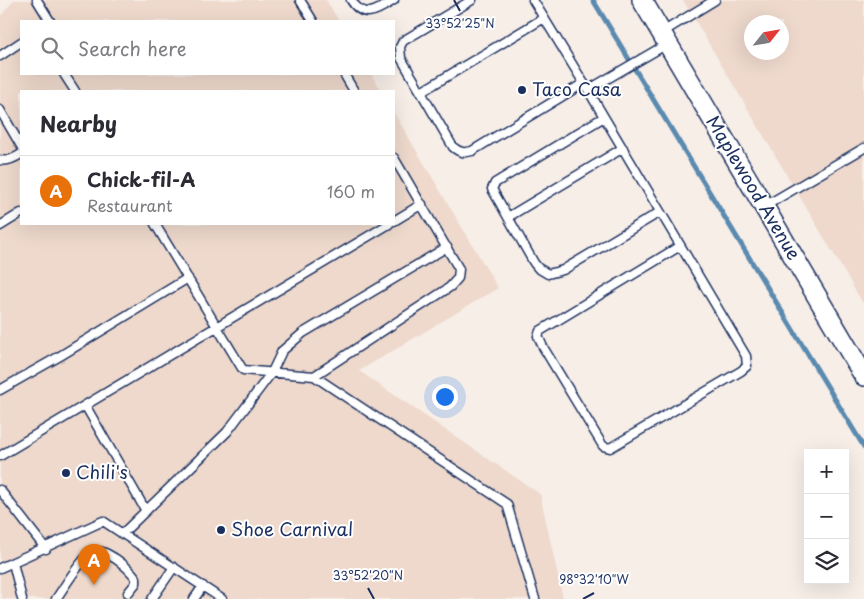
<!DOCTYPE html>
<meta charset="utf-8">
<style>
:root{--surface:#fff;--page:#f2f2f3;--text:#2b2b33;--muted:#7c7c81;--line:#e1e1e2;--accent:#1b2f5e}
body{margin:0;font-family:"Playpen Sans",sans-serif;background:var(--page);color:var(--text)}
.controls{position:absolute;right:15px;bottom:15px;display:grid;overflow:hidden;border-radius:0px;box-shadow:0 5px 20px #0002}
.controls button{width:45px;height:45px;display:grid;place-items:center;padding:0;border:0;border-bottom:1px solid var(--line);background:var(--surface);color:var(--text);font:25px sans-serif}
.compass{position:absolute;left:744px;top:15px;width:45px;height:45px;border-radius:50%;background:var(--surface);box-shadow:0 5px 20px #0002;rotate:59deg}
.you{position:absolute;left:444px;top:396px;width:18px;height:18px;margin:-12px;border:4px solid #fff;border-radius:50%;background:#1a73e8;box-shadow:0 0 0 8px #1a73e833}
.badge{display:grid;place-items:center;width:32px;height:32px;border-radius:50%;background:var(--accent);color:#fff;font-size:16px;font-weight:700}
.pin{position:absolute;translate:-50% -41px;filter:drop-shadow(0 1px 2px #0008)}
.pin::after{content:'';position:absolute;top:26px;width:18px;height:15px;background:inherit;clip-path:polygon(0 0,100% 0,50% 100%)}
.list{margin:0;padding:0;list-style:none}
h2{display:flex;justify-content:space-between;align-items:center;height:65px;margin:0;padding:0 20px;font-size:21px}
h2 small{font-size:16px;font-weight:400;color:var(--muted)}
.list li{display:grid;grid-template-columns:32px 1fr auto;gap:15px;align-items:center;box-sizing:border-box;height:70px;padding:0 20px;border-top:1px solid var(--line)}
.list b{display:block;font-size:19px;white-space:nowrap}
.list p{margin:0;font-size:16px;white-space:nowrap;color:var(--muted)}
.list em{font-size:16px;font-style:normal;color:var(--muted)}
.icon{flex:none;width:28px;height:28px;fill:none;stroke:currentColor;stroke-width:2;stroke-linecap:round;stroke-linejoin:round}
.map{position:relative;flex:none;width:864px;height:599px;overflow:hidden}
.search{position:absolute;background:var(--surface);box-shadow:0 5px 20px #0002;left:20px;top:20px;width:375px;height:55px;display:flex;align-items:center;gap:12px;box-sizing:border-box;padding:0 18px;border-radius:0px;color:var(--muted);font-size:19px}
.panel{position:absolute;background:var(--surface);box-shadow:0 5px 20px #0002;left:20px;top:90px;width:375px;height:135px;border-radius:0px}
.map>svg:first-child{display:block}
</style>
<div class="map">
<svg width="864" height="599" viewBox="0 0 864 599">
<rect width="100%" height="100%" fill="#f7eee8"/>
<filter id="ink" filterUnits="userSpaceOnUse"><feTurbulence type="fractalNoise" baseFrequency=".02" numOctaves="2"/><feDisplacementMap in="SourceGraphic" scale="10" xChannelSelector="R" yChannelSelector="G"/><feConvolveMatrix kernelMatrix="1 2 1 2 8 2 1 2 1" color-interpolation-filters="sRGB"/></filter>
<g filter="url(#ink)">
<path fill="#eed9cc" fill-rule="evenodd" d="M14,0h312l13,21h-318v53h350l10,17h-360v133h373v-111l104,175 -139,83 181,123 23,105h-560l-3,-7v-575z
M683,0h181v305zM752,22h30v30h-30z"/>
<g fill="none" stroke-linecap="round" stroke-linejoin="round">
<path stroke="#5a8aaf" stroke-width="5" d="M593,0l271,447"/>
<defs>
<path id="service" d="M37,0l13,21
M300,0l13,21
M351,0c13,21 27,10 43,0
M472,0l-69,41 -3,6 1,11 52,89c7,6 11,6 19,4l112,-68
M533,0l55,90 158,266 1,10 -6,5 -131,77 -7,-2 -60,-99 -5,-11 2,-5 140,-85
M661,33l54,-33
M0,56l21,-14
M64,74l11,17
M344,74l10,17
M588,90l79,-46
M421,92l123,-74
M0,110l21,36
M604,117l-109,66 -3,6 42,74 4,5 10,6 15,-4 97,-58
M0,160c8,2 15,-2 21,-6
M765,206l99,-58
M508,217l115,-69
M394,221l28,-17
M155,224l88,146 71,6 193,128 28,95
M0,226l21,-13
M314,376l136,-89 8,-9 1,-9 -65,-111
M0,390l60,-34 128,-78
M85,405l61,106
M0,456l389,-232
M0,490l46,59
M122,534l105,-102 45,-60 10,-21 21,-18 144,-86
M13,563l9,36
M0,568l103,-47 119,78
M56,599c7,-10 25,-40 35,-46 9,-5 18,2 25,6 7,5 15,12 20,19v5l-8,10
M152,599l22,-32
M194,599l9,-13"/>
<path id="tertiary" d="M642,0l222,376"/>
</defs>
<use href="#service" stroke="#1b2f5e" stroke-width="11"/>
<use href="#tertiary" stroke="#1b2f5e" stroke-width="22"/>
<use href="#service" stroke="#fff" stroke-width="8"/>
<use href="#tertiary" stroke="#fff" stroke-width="19"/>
</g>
</g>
<path fill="none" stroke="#1b2f5e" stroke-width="2" d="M454,0l6,11M368,588l6,11M583,599l11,-6"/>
<g fill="#1b2f5e" stroke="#fff" stroke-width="2">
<circle cx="522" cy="90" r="5"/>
<circle cx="66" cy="473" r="5"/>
<circle cx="221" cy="530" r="5"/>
</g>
<g text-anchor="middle" stroke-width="4" stroke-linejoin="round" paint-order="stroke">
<g font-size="18" fill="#1b2f5e" stroke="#fff" text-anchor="start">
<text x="532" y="96">Taco Casa</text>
<text x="76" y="479">Chili's</text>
<text x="231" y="536">Shoe Carnival</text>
</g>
<g font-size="18" fill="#1b2f5e" stroke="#fff">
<text transform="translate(753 188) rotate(59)" y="6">Maplewood Avenue</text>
</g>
</g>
<g font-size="12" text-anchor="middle" fill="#1b2f5e" stroke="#fff" stroke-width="4" stroke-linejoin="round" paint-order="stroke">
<text x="460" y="28">33°52'25"N</text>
<text x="368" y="580">33°52'20"N</text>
<text x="594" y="584">98°32'10"W</text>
</g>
</svg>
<div class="controls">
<button>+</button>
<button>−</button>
<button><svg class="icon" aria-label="layers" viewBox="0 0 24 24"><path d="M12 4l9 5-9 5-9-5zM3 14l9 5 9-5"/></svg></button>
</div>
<svg class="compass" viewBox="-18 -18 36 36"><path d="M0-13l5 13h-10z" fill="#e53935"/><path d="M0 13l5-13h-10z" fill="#7c7c81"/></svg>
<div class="you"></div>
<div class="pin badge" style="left:94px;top:585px;background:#e8710a">A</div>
<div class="search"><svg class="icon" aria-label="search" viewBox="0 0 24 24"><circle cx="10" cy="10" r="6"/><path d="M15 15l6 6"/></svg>Search here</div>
<section class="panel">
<h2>Nearby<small></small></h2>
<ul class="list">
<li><span class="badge" style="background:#e8710a">A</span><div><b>Chick-fil-A</b><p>Restaurant</p></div><em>160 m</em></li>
</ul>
</section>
</div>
